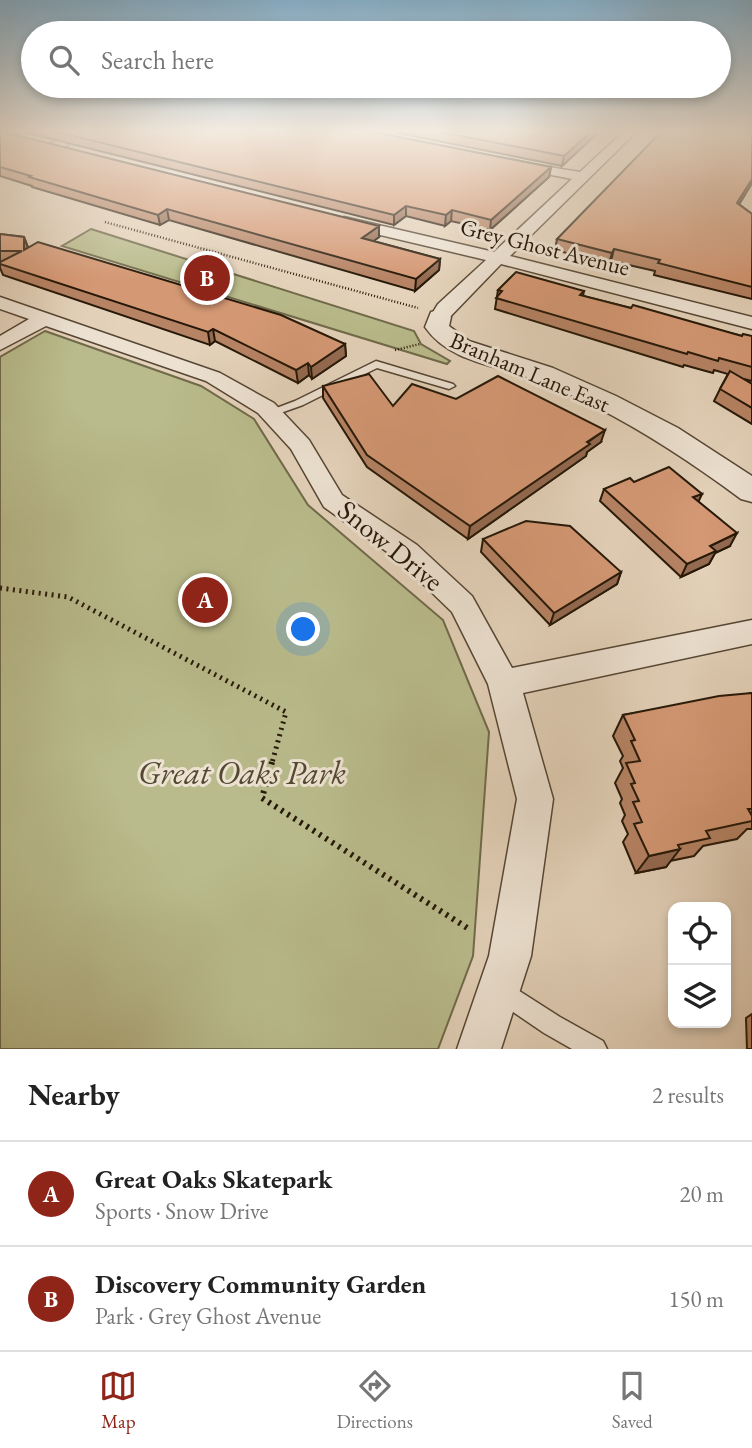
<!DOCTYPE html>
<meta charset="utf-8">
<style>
:root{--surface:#fff;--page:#f6f6f6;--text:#222;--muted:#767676;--line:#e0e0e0;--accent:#8f2418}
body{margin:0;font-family:"EB Garamond",serif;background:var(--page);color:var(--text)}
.controls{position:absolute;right:21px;bottom:21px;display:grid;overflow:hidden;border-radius:14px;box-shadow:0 4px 10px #0003}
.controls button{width:63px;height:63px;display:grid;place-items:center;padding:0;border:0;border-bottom:2px solid var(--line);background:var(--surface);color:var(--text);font:35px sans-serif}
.you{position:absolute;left:304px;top:630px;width:24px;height:24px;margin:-18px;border:5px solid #fff;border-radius:50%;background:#1a73e8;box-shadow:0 0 0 10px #1a73e833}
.badge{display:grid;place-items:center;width:46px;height:46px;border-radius:50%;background:var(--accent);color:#fff;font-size:23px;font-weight:700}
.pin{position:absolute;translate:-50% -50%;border:4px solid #fff;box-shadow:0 2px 7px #0006}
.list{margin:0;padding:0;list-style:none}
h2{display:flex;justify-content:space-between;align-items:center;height:91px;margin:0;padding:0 28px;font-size:30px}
h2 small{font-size:23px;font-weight:400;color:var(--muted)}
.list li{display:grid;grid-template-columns:46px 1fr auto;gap:21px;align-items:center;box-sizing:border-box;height:105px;padding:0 28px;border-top:2px solid var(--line)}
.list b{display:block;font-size:26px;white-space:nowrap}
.list p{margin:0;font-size:23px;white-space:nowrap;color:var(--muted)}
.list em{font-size:23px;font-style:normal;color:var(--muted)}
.icon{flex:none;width:38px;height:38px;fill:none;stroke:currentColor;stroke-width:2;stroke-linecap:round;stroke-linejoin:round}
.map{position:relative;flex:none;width:752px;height:1049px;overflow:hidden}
.search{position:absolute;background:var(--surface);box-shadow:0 4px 10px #0003;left:21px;right:21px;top:21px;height:77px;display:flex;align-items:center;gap:18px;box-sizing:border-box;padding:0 24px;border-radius:38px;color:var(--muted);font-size:26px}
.sheet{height:301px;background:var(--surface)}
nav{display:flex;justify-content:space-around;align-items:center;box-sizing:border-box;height:98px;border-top:2px solid var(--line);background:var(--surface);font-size:19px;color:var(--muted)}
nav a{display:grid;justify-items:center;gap:4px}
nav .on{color:var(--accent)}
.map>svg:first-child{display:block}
</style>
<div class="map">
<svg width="752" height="1049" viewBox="0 0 752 1049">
<rect width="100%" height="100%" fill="#e4d2ba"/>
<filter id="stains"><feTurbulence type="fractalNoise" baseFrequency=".00286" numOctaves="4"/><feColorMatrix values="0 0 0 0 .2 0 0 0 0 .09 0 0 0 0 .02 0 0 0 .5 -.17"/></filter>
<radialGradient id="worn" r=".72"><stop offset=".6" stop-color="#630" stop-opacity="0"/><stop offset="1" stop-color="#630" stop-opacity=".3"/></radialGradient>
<path fill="#b9bb8c" stroke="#706a4a" stroke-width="2" d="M91,229l323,102 7,13 29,17 -3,3 -385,-118z
M45,331l156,55 53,33 54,86 135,115 46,112 -16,224 -35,93h-438v-692z"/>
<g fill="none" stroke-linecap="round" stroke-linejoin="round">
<defs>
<path id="service" d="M376,361l77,23 2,2 -6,3 -72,-21 -74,37 -31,11 -6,-4 29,-11z
M502,980l58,37 43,24 4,8h-35l-28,-16 -50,-34 -3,-8 3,-8z"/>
<path id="minor" d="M72,132h15l-27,18h-10v-6z
M623,132h13l-126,124 242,61v12l-251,-65 -55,57h-14l-2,-4 8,-13 48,-44 -148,-35 -2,-3 8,-5 150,35 78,-73 -61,-12v-6l69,11z
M0,297l220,76 54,30 35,37 33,55 75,50 55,51 40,72 240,-48v24l-229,49 30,106 -22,157 -30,93h-44l32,-93 28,-157 -29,-115 -36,-72 -55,-53 -73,-52 -33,-58 -33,-36 -52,-32 -160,-55 -46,24v-14l29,-17 -29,-10z"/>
<path id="tertiary" d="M439,310l8,2 4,5 -2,9 20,15 84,27 63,28 62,32 74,48v26l-11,-3c-46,-34 -94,-66 -145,-92 -20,-10 -42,-20 -63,-28 -38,-14 -84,-17 -108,-52l6,-15z"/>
</defs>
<use href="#service" stroke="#564634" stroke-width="3"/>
<use href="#minor" stroke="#564634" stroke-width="3"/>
<use href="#tertiary" stroke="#564634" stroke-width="3"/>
<path stroke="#261808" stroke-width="2.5" stroke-dasharray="1 2" stroke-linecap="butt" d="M105,222l313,86
M395,350l25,-6"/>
<path stroke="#261808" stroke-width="5" stroke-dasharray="2 4.5" stroke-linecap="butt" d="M0,588l68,9 218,115 -14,51"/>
<path stroke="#261808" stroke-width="6" stroke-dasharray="2.5 5" stroke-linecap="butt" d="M272,762l-10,36 207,131"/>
<use href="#service" fill="#ede2d2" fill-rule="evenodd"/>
<use href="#minor" fill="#ede2d2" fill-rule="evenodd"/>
<use href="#tertiary" fill="#ede2d2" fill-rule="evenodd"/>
</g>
<path fill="#b68364" stroke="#261808" stroke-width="2" d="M0,132l379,105 -6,4 67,18 -1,11 -24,21 -246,-71 -9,5 -128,-38v-1l-32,-10z
M24,132h349l178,35 -2,10 -59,53 -39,-9 -6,5 -39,-10 -12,9z
M393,132h206l-37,34z
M752,183l-13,21 13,10v85l-98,-24 1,-4 -44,-10 -2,3 -54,-14 2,-11z
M0,234l24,3 4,10 317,97 1,12 -34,23 -3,-4 -11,8 -83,-42 -5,4 -207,-70 -3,-7z
M498,290l86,1 -1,5 159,40h10v45l-8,-2 8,5v40l-38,-23 6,-12 8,-15 -14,-4 -1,3 -29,-8 -1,2 -188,-58z
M323,386l70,20 63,-7 145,43 -14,10 -1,4 -118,83 -101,-72 -44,-69z
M634,482l64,19 32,45 -15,7 -6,11 -28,13 -81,-76 4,-12z
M483,539l138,33 -4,12 -67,41 -69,-73z
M752,693v136h-5l-10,10 -34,7 -9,10 -24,5 -4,6 -30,6 -13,-31 5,-8 -6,-13 3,-6 -5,-12 2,-4 -7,-16 8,-15 -3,-7 3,-5 -10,-20 10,-21z
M752,1014v35h-5l-1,-31z"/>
<path fill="#946a51" stroke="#261808" stroke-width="2" d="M591,132h8l-37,34 2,-10z
M551,167l-2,10 -59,53 1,-10z
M752,179v4l-18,30 3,-10z
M406,206v10l-12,9v-10z
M167,209l2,11 -9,5 -2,-10z
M452,210l-1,11 -6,5 1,-11z
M379,226v11l-16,12 -1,-11z
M24,237l4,11 -4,2z
M614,249l-3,12 -2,3 3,-11z
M440,259l-1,11 -24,21 1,-12z
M213,329l2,12 -5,4 -2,-13z
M345,344l1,12 -34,23 -1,-12z
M308,363l1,12 -11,8 -2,-13z
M605,430l-4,12 -14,10 -1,4 -118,83 2,-13z
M702,494l-6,13 -3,-10z
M737,533l-7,13 -15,7 -6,11 -28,13 6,-13 23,-18z
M621,572l-4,12 -67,41 4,-12z
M680,849l-14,18 -30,6 13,-17z"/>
<path fill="#d49874" stroke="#261808" stroke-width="2" d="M0,132h4l375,94 -17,12 78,21 -24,20 -249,-70 -9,6 -129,-38 2,-1 -31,-9z
M58,132h315l178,35 -60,53 -39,-10 -6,5 -40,-9 -12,9z
M441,132h150l-27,24z
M661,132h91v47l-15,24 15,11v73l-94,-24 2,-3 -46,-11 -2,4 -55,-14z
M0,234l24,3v13l14,-8 243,73 64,29 -34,23 -3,-4 -12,7 -83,-41 -5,3 -208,-68v-2l22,-11h-22z
M516,272l68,19 -4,4 51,13 2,-3 109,31 1,-2 9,2v31l-33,-9 -1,3 -30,-9 -1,2 -191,-56 6,-7 -4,-1z
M730,371l22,13v24l-32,-19z
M369,374l24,32 19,-22 44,15 42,-23 107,54 -18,12 3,2 -120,82 -103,-71 -44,-69z
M669,467l33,27 -9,3 44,36 -27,13 6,5 -29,13 -83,-75 26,-11 4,4z
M526,521l44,5 51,46 -67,41 -71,-74z
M752,693v116h-4l4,7v5l-46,10 4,7 -32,7 2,4 -31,7 -15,-32 8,-2 -9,-20 6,-1 -8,-17 4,-1 -9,-20 14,-2 -9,-20 4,-1 -12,-25 96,-19z"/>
<linearGradient id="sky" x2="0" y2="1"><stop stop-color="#87b5d3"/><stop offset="0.47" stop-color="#f3ebe0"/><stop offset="1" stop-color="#f3ebe0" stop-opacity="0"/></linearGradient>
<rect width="752" height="279" fill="url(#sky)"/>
<g text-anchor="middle" stroke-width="6" stroke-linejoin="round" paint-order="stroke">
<g font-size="23" fill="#261808" stroke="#ede2d2">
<text transform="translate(545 247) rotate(14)" y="8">Grey Ghost Avenue</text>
<text transform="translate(530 372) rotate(23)" y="8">Branham Lane East</text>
</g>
<g font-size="28" fill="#261808" stroke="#ede2d2">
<text transform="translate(391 545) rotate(39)" y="10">Snow Drive</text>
</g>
<g font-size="33" font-style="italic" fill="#524930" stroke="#ede2d2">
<text x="242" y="784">Great Oaks Park</text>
</g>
</g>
<rect width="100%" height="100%" filter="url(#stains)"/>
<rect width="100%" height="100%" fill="url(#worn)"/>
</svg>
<div class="controls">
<button><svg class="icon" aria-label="locate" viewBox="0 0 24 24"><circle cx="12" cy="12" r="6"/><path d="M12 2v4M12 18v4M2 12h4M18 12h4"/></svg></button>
<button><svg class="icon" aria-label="layers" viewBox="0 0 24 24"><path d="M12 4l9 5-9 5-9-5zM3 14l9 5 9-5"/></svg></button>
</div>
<div class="you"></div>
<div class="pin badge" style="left:205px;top:600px">A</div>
<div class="pin badge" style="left:207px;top:278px">B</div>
<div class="search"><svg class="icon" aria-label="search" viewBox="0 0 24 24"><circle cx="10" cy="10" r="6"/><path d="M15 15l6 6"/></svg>Search here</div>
</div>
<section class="sheet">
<h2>Nearby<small>2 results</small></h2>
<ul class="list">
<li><span class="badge">A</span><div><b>Great Oaks Skatepark</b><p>Sports · Snow Drive</p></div><em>20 m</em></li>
<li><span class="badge">B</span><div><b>Discovery Community Garden</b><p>Park · Grey Ghost Avenue</p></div><em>150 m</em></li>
</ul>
</section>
<nav>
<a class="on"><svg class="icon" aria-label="map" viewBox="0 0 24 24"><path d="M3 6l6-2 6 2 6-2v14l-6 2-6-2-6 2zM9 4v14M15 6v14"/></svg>Map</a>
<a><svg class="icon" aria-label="directions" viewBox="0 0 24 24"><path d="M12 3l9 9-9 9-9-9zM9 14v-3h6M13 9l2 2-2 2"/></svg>Directions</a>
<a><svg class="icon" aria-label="saved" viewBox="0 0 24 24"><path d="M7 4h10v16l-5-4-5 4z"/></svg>Saved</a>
</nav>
